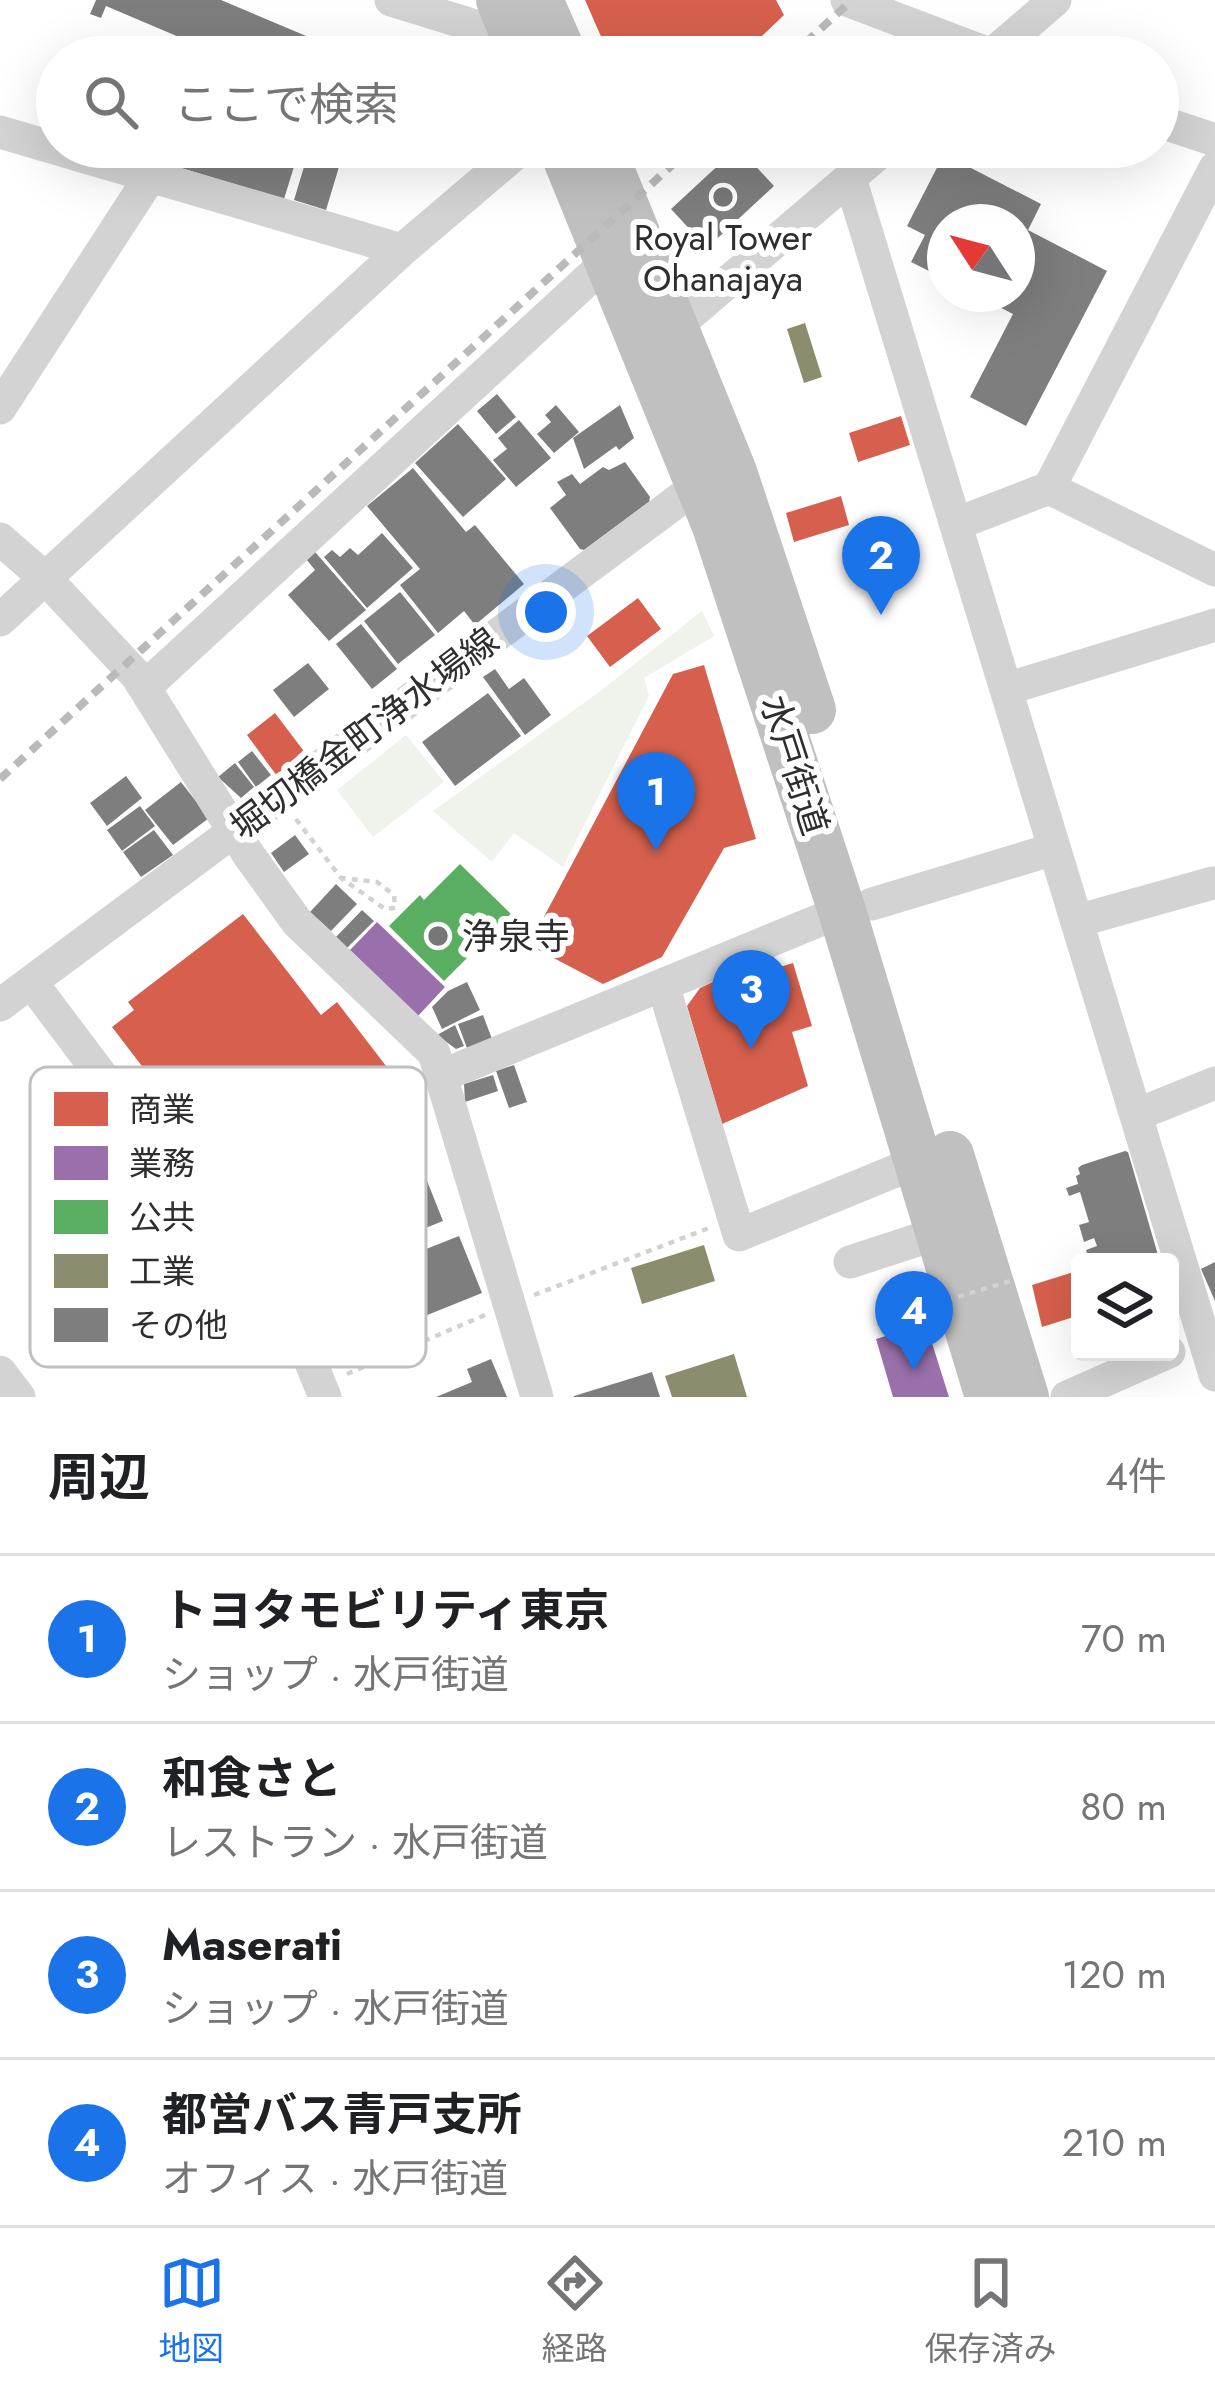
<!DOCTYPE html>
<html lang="ja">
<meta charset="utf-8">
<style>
:root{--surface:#fff;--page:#f6f6f6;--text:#202124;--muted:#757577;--line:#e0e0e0;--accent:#1a73e8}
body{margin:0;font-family:Jost,"Noto Sans JP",sans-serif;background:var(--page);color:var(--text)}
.controls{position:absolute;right:36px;bottom:36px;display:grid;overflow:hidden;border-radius:12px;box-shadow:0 12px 48px #0002}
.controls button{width:108px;height:108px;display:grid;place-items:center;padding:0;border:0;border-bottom:3px solid var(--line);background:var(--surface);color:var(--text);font:60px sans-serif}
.compass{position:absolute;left:927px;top:204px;width:108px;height:108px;border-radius:50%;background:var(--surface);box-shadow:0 12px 48px #0002;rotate:306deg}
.you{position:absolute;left:546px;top:612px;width:42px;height:42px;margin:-30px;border:9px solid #fff;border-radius:50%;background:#1a73e8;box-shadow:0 0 0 18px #1a73e833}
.badge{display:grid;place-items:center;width:78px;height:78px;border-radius:50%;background:var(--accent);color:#fff;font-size:39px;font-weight:700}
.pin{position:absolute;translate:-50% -99px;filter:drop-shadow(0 3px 6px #0008)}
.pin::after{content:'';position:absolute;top:63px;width:42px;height:36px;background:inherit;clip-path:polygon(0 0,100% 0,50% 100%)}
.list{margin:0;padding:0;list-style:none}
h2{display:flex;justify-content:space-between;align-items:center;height:156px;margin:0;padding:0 48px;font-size:51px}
h2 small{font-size:39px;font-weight:400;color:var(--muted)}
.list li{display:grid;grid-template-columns:78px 1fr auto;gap:36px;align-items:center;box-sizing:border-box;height:168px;padding:0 48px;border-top:3px solid var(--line)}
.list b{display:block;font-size:45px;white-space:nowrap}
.list p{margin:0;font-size:39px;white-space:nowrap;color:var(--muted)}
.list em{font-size:39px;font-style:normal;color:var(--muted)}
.icon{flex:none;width:66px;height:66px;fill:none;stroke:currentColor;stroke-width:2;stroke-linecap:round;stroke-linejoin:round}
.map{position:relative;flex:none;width:1215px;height:1397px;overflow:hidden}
.search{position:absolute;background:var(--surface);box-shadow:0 12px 48px #0002;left:36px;right:36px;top:36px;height:132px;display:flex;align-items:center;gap:30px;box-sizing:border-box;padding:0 42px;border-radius:66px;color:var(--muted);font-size:45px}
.sheet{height:828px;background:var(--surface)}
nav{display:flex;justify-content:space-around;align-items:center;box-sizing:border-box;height:168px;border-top:3px solid var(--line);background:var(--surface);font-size:33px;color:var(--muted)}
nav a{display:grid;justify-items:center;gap:6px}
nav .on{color:var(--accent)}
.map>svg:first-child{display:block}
</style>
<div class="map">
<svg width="1215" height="1397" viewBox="0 0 1215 1397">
<rect width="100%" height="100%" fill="#fff"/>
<path fill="#eff3ec" d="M702,611l12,25 -70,42 5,18 -86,171 -49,-34 -22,29 -59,-51 166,-119z
M406,735l38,47 -71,55 -36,-47z"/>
<path fill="#d6604d" d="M585,0h191l8,15 -44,42h-130z
M901,416l9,29 -52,17 -9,-29z
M841,496l8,29 -55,17 -8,-29z
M638,598l23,31 -51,38 -23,-31z
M704,665l52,174 -32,9 -62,109 -59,27 -74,-39 144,-271z
M275,713l31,41 -29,22 -30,-41z
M243,914l78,101 16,-13 72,94 -154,118 -143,-187 22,-17 -6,-8z
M793,963l19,63 -20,6 16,54 -86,38 -35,-118 13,-18 32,-15 3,8z
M1080,1270v45l-38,12 -10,-42z"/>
<path fill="#9970ab" d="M377,922l68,65 -27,29 -68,-66z
M926,1324l23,73h-56l-17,-58z"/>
<path fill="#5aae61" d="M460,864l51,50 -67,67 -55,-55 31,-31 4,5z"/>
<path fill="#8c8c6e" d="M805,323l17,54 -18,6 -17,-54z
M704,1245l11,36 -73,23 -11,-36z
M734,1354l13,43h-75l-7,-21z"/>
<path fill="#7e7e7e" d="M96,0h125l97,41 -7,16h-81l-23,-9 -3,9h-14l-9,-4 5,-13 -80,-34 -5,12 -11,-4z
M177,147h123l-16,52 -113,-34z
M310,147h35l-19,63 -32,-10z
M738,147l36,39 -67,62 -36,-39z
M944,154l97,50 -13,26 79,41 -81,155 -56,-29 43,-83 -39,-20h43v-72h-72v57l-34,-17 14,-27 -18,-9z
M497,394l19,23 -20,17 -19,-23z
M556,405l23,27 -25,21 -17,-19 14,-12 -6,-7z
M620,405l14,33 -15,12 -3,-4 -32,23 -11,-31z
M519,420l32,38 -35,29 -23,-27 14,-11 -9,-11z
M458,424l48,55 -43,38 -48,-54z
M625,462l25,35 -1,5 -65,48 -4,-1 -30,-41 16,-13 -9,-13 15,-8 8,10 23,-17 6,3z
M413,468l53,64 9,-7 49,59 -49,41 -11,-14 -26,22 -38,-48 20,-16 -53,-63z
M382,533l31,35 -46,40 -43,-51 8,-7 8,7 10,-9 8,7z
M315,552l51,58 -37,31 -41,-46 27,-25 -9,-11z
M400,592l35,43 -37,29 -34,-43z
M361,624l36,45 -25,20 -36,-45z
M308,663l21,26 -35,28 -21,-27z
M495,669l14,20 15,-11 27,37 -26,20 -42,-58z
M488,693l33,43 -66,50 -33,-44z
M252,751l19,24 -15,12 -18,-25z
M235,763l19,24 -13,11 -23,-21z
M126,776l16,22 -35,28 -17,-23z
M181,782l28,36 -36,27 -28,-35z
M140,806l15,20 -33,25 -15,-21z
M154,830l19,25 -32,22 -18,-25z
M295,835l14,19 -25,18 -13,-19z
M336,884l21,20 -26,27 -21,-19z
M362,910l12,11 -27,27 -11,-11z
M467,982l13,28 -38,19 -10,-22 16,-16z
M483,1015l9,24 -25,9 -9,-24z
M455,1025l9,21 -8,3 -19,-14z
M514,1065l13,37 -18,6 -13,-37z
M493,1075l5,16 -33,11 -1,-18z
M408,1133l35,88 -45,18 8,18 53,-21 23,57 -92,37 -21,-54 7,-3 -1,-4 24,-9 -43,-106z
M1125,1151l3,1 32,110h-58l-2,-6 -11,4 -3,-10 11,-4 -3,-8 -10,4 -5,-17 10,-3 -9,-30 -11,4 -3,-8 12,-4 -2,-8 4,-2 -2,-6 4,-3z
M1215,1262v39l-14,-32z
M491,1359l16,38h-71l36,-15 -5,-13z
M652,1372l8,25h-86v-1z"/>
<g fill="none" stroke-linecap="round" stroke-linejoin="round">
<path stroke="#d2d2d2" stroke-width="4.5" stroke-dasharray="6 6" stroke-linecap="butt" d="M296,819l45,59 44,31 10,-1 -1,-13 -17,-13 -36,-4
M534,1295l175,-67
M347,1374l138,-59"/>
<path stroke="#d3d3d3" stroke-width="33" d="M391,0l81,25 41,9
M847,0l150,57
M989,57l66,-57
M1158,121l57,19
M0,132l402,118
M850,178l365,1197
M674,328l212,-181
M0,408l150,-231
M1049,488l166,82
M956,524l93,-36 166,-320
M0,539l46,40 91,97 111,178 49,68 137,131 103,344
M0,620l402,-370 121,-103
M145,687l464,-427
M1006,689l209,-64
M872,904l182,-55
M1077,921l136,-38
M31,982l272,361 22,54
M663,985l76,250 178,-73
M0,1005l676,-503 24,-18 18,-6
M441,1076l401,-165
M1136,1115l79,-32
M850,1262l89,-29
M298,1338l35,-27 3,-10 -72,-105 3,-8 72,-53
M0,1372l19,25
M1067,1397l102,-45"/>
<path stroke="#c0c0c0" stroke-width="48" d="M500,0l23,57
M539,0l25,57
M562,147l154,379 126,385 147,486
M601,147l132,325 79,238
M950,1155l75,242"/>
<path stroke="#bababa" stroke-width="8" stroke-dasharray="12 9" stroke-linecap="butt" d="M790,57l62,-57
M0,779l692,-632"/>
<path stroke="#d2d2d2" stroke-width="4.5" stroke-dasharray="6 6" stroke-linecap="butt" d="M938,1306v-3l72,-22 1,3"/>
</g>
<g fill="#777" stroke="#fff" stroke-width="4.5">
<circle cx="723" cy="197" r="12"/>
<circle cx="438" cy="936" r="12"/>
</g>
<g text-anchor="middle" stroke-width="12" stroke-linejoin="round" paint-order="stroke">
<g font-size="36" fill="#2e2e2e" stroke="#fff">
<text x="723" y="250">Royal Tower<tspan x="723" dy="41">Ohanajaya</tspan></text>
<text x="462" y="949" text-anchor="start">浄泉寺</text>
</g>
<g font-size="36" fill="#2e2e2e" stroke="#fff">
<text transform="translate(364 733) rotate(-37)" y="13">堀切橋金町浄水場線</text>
<text transform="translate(795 765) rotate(72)" y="13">水戸街道</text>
</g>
</g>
<rect x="30" y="1067" width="396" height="300" rx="18" fill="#fff" stroke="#c0c0c0" stroke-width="3"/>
<rect x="54" y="1092" width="54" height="34" fill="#d6604d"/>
<rect x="54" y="1146" width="54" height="34" fill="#9970ab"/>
<rect x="54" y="1200" width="54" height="34" fill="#5aae61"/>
<rect x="54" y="1254" width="54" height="34" fill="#8c8c6e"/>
<rect x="54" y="1308" width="54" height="34" fill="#7e7e7e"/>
<g font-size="33" fill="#2e2e2e">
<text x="129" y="1121">商業</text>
<text x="129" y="1175">業務</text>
<text x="129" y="1229">公共</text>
<text x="129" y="1283">工業</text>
<text x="129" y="1337">その他</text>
</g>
</svg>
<div class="controls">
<button><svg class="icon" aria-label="layers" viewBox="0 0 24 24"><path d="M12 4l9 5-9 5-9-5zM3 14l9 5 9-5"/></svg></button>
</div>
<svg class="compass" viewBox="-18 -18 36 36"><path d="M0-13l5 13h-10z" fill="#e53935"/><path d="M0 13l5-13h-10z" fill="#757577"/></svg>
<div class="you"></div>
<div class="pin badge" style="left:656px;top:851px">1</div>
<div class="pin badge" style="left:881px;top:615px">2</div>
<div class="pin badge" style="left:751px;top:1049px">3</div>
<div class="pin badge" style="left:914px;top:1370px">4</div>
<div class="search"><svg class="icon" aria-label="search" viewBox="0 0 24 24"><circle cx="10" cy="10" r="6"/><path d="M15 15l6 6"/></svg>ここで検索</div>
</div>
<section class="sheet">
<h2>周辺<small>4件</small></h2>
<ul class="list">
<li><span class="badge">1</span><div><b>トヨタモビリティ東京</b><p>ショップ · 水戸街道</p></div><em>70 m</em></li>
<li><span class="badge">2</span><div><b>和食さと</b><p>レストラン · 水戸街道</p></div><em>80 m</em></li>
<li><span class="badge">3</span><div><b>Maserati</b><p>ショップ · 水戸街道</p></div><em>120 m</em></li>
<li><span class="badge">4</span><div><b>都営バス青戸支所</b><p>オフィス · 水戸街道</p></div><em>210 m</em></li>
</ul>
</section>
<nav>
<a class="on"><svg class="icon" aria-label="map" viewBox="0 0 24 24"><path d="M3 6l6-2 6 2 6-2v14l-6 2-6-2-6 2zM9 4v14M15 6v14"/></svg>地図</a>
<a><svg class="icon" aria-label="directions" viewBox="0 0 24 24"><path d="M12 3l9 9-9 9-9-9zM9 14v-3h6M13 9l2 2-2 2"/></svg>経路</a>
<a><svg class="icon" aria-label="saved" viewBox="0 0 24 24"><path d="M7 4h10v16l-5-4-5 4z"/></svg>保存済み</a>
</nav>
